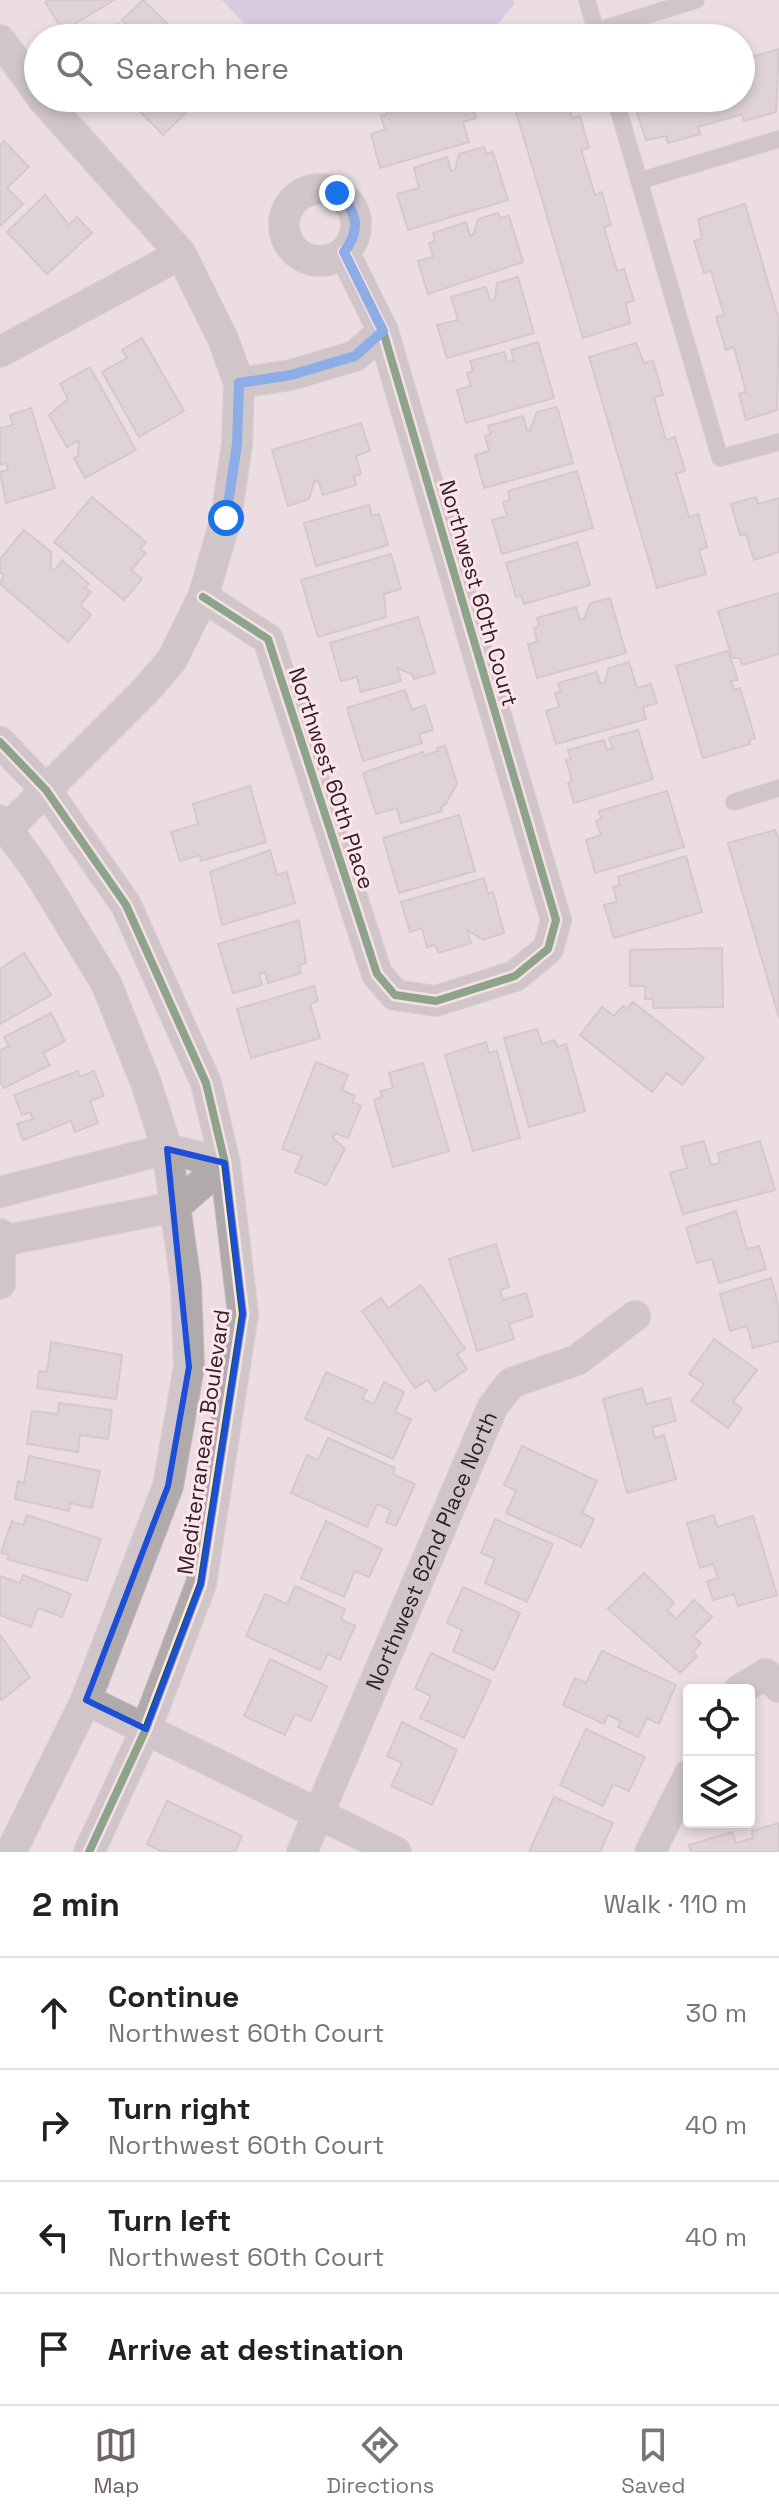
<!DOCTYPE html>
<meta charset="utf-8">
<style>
:root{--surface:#fff;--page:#f6f6f6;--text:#222;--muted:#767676;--line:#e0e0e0;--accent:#706467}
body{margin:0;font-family:"Space Grotesk",sans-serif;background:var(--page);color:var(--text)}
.controls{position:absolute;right:24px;bottom:24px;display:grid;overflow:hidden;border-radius:8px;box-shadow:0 4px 12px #0003}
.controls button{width:72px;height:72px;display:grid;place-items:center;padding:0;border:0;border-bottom:2px solid var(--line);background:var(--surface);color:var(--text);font:40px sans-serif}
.stop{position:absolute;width:24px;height:24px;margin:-18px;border:6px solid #1a73e8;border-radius:50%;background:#fff}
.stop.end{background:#1a73e8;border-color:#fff;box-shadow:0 2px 8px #0008}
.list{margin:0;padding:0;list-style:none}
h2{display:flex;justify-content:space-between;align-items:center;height:104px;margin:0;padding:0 32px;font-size:34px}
h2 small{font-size:26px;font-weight:400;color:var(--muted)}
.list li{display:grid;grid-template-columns:52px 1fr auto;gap:24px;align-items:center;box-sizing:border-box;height:112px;padding:0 32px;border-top:2px solid var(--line)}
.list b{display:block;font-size:30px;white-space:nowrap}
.list p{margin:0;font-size:26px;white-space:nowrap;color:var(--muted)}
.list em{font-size:26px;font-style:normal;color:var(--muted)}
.icon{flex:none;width:44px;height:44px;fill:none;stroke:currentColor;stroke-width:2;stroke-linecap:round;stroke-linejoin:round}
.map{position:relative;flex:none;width:779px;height:1852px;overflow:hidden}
.search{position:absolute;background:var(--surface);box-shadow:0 4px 12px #0003;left:24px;right:24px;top:24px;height:88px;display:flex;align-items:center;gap:20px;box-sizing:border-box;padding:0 28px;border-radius:44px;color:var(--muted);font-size:30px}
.sheet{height:552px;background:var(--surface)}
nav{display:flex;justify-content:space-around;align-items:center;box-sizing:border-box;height:112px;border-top:2px solid var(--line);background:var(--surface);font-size:22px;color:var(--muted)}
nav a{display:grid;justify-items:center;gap:4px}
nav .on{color:var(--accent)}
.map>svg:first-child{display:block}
</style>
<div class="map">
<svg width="779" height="1852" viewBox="0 0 779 1852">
<rect width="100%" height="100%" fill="#ebdde1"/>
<path fill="#c1b6dc" d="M222,0h291l2,3 -18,22 -55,13h-177l-17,-10z"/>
<path fill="#d0c7cc" stroke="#bab0b5" stroke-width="2" d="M49,0h65l-51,31 -18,-29z
M143,0l37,36 -77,2 15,-14 8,8 4,-4 -8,-8z
M779,49l-3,63 -32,9 -2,-7 -44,13 2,7 -32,9 -2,-7 -20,4 -14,-42h109v-38z
M140,98h61l-38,37 -30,-31z
M413,98h57l6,20 -13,4 6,20 -89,26 -9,-34 14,-4 -4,-14 6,-2 -2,-8z
M548,98h18l6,20 8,-2 9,32 -8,2 14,45 7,-3 9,33 -7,2 13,44 7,-2 10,32 -8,2 4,20 -47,15 -68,-230z
M4,141l25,26 -22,21 16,16 -23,22v-80z
M484,147l2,7 7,-2 15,48 -100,30 -11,-36 22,-6 -5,-20 33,-11 4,14 4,-1 4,-16z
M45,195l24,30 8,-8 15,16 -45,41 -40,-42z
M745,204l34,116 -2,90 -31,10 -7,-26 7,-2 -12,-45 -8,3 -10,-33 8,-2 -13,-44 -7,2 -10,-32 8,-2 -4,-20z
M498,213l2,5 9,-2 14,46 -95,32 -10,-33 15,-4 -4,-14 6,-2 -2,-8 33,-11 4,14 4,-2 4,-15z
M518,277l16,56 -87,25 -10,-33 21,-5 -7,-23 35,-10 4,14 5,-2 2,-16z
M142,338l42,73 -45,26 -37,-65 25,-14 -5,-8z
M538,342l16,56 -88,25 -9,-33 14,-4 -4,-13 6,-2 -3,-10 34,-9 3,10 7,-1 -3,-11z
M636,343l8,20 9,-2 10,34 -9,2 12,43 9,-3 10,34 -9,2 13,44 9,-3 9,33 -8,3 7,24 -49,14 -68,-231z
M90,367l46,83 -51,28 -11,-20 4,-2 1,-16 -12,7 -18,-32 19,-16 -8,-15z
M557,407l16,56 -89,25 -9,-33 14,-4 -4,-15 6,-2 -3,-8 35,-10 4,14h3l7,-18z
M31,408l24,80 -49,15 -6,-31 8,-2 -2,-7 -6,2v-37l13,-3 -3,-10z
M361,423l9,28 -14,5 5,18 -7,2 2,9 -33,10 -5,-15 -4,2 -5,17 -21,7 -16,-56z
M577,471l16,57 -91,26 -10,-34 15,-4 -4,-14 7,-2 -2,-9z
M92,497l54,45 -6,7 6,4 -15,17 11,9 -18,21 -70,-58z
M756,497l2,7 21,-6v54l-25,8 -8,-26 -6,1 -9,-31z
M369,505l3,11 7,-2 9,31 -72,21 -12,-43z
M24,530l27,22v17l3,2 8,-11 27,24 -4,4 6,4 -11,13 11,10 -23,27 -68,-58 4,-9 -4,-3v-13z
M577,542l13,43 -66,19 -3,-9 -5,2 -10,-34z
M391,554l10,35 -17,5 2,23 -68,20 -17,-57z
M779,593v61l-37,11 -2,-7h-8l-14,-47z
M610,598l16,55 -89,25 -9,-34 9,-2 -3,-14 5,-2 -2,-8 39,-11 4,12h4l6,-16z
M418,617l17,56 -21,6 -2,-5 -15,-6 4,13 -40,11 -4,-15 -16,4 -11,-38z
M728,651l10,29 -7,1 3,9 6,-2 15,50 -6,2 1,4 -47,14 -27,-92z
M629,662l8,26 14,-4 6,19 -14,4 3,12 -90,25 -10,-33 13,-4 -4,-14 6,-1 -3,-9 39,-11 3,12 4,-1 5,-15z
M405,690l7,20 13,-5 8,25 -14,4 3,9 -59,18 -16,-53z
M638,730l15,49 -79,24 -6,-20 4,-2 -6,-21 5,-1 -3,-9 36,-10 3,10 6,-2 -4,-10z
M445,745l12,39 -12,21 -4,2 1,4 -41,12 -4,-15 -21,6 -13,-41 60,-21 1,4 14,-5 -1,-3z
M250,786l16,56 -65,19 -1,-6 -20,6 -9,-29 27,-8 -5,-20z
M667,791l17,56 -89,26 -9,-33 15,-5 -5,-14 5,-2 -2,-8z
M459,815l16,56 -76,22 -16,-55z
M775,830l4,9v179l-51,-175z
M270,850l7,25 10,-3 8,31 -73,22 -12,-53z
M686,856l16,56 -88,26 -10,-33 13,-3 -4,-15 7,-2 -2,-8z
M484,878l4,16 5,-2 11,41 -21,7 -16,-10 4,13 -33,10 -3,-8 -8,2 -5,-19 -12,4 -9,-30z
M299,920l7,43 -7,2 2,8 -33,10 -3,-11 -6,2 3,11 -29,8 -15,-49z
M722,948l1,59 -70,1v-9h-8v-13h-15v-36z
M24,953l27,42 -51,29v-55z
M314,986l4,15 -8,3 10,34 -69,20 -14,-49z
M633,1002l71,56 -22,27 -15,-12 -15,19 -72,-57 22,-28 12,9 9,-10 4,3z
M51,1013l14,28 -22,12 7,12 -46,23 -4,-7v-31l9,-4 -5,-9z
M537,1029l5,15 13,-4 2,7 9,-3 19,67 -56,16 -25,-89z
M486,1042l3,11 8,-2 23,87 -47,13 -28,-96z
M316,1062l32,13 -6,15 13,6 -3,6 9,4 -13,32 -13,-5 -2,5 12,11 -19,36 -31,-13 7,-16 -20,-7z
M423,1063l26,88 -56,16 -19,-67 8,-3 -2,-6 13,-3 -4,-15z
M78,1071l2,6 14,-6 10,25 -14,5 8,22 -23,9 -4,-11 -48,19 -6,-16 16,-5 -3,-7 -8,3 -8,-20z
M704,1141l7,24 9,-2 -2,-10 42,-12 15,49 -92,24 -13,-41 17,-5 -6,-21z
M736,1211l11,38 12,-3 7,23 -47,14 -7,-24 -15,4 -11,-35z
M496,1244l13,43 -9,3 3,10 23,-7 7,23 -24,8 5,15 -37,12 -28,-92z
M771,1278l8,30v33l-26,7 -6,-22 -17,5 -10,-37z
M421,1285l44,64 -8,5 10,15 -32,22 -7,-11 -13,8 -53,-77 19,-13 7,10z
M714,1339l43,31 -24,32 9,6 -14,20 -37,-27 13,-17 -15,-10z
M51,1342l71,13 -6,44 -79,-11 2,-17 8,1z
M326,1372l41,18 -5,9 12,5 10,-22 20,10 -9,20 16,7 -18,40 -88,-40z
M642,1388l4,16 24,-6 6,23 -24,6 3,11 9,-3 12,44 -49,14 -24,-94z
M59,1403l53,7 -4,29 -28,-4 -2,17 -51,-8 5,-33 26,3z
M328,1438l67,30 -3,6 23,10 -19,42 -10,-4 5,-12 -14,-6 -10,23 -76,-34 16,-38 11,5z
M522,1446l75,35 -15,32 12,6 -13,28 -75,-34 10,-22 -12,-6z
M29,1456l71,15 -8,37 -22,-5 -1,8 -54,-12 3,-18 6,2z
M27,1515l74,24 -14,42 -80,-22 2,-4 -8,-2 11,-32 11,4z
M714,1515l3,12 36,-11 24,79 -39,11 -4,-12 -21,6 -6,-19 11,-3 -5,-14 -13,4 -13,-45z
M495,1519l58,25 -26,58 -42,-19 10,-24 -14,-6z
M326,1521l56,28 -13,28 -14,-6 -11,26 -43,-19z
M644,1573l30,30 -7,7 9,9 18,-19 18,17 -19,19 8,7 -8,9 4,4 -17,17 -72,-64z
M23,1575l48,19 -9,23 -24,-9 -7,19 -31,-12v-39l20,7z
M295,1586l50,23 -4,10 14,7 -15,34 -12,-6 -8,16 -74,-34 19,-42 22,10z
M463,1587l57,26 -26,57 -41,-19 9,-21 -15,-7z
M0,1635l30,42 -28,23 -2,-3z
M602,1651l74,34 -17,39 -12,-6 -9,19 -20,-10 3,-6 -13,-6 -4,9 -41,-19 12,-27 11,5z
M431,1653l60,28 -27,57 -44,-20 11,-22 -16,-8z
M270,1659l57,27 -16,35 -16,-7 -10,21 -41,-19z
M402,1722l55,28 -25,55 -41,-19 11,-23 -15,-7z
M586,1729l59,28 -16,34 -16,-7 -10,22 -43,-21z
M554,1797l59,26 -13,29h-71z
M167,1801l75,35 -7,16h-72l-16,-8z
M779,1823v29h-88l-2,-7 43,-13 4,11 17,-5 -1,-7z"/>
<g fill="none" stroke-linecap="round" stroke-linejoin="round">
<defs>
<path id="service" d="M587,0l11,38
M596,31l100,-31
M615,98l105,360 59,-16
M639,181l140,-42
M734,802l45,-14"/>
<g id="minor">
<path d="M0,40l38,52"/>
<circle cx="320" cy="225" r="36"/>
<path d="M0,352l181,-98"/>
<path d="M239,383l52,-8 64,-19 28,-25"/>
<path d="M203,597l65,42 109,335 18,21 41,6 79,-25 33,-27 8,-29 -173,-589 -39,-79"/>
<path d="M0,742l46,48 80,115 80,178 19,80 18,151 -42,270 -55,145 -57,123"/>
<path d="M0,820l37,50 69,113 40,100 21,66 19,135 3,83 -21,119 -82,214 -75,152"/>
<path d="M8,828l138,-138 26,-30 31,-63 23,-79 11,-74 2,-61 -16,-44 -42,-85 -139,-156"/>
<path d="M0,1192l167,-43 58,14"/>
<path d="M0,1234v50"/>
<path d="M1,1241l174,-34 50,-44"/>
<path d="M739,1690l27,-16 13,13"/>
<path d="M86,1700l310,152"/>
<path id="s1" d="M302,1852l191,-446 18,-23 66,-23 58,-44"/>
<path d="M650,1852l39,-77"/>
</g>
</defs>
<use href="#service" stroke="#c8bcc0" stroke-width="18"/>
<use href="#minor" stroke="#c8bcc0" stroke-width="32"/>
<use href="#service" stroke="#b0aaaa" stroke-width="16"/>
<use href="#minor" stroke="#b0aaaa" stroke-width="30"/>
<defs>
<path id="cycleway" d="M203,597l65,42 109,335 18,21 41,6 79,-25 33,-27 8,-29 -173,-589 -39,-79
M0,742l46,48 80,115 80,178 19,80 18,151 -42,270 -55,145 -57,123"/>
</defs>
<use href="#cycleway" stroke="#ffe4ec" stroke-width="13"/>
<use href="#cycleway" stroke="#1b5e20" stroke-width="8"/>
</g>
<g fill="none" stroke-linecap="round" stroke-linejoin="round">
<path stroke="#1a73e8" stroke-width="10" d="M226,518l11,-74 2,-61 52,-8 64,-19 28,-25 -39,-79c17,-21 14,-41 -7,-59"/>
</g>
<path d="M0 0H779V1852H0ZM167,1149l58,14 18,151 -42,270 -55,145 -60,-29 82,-214 21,-119z" fill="#ebdde1" fill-opacity=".55" fill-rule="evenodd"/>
<path fill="none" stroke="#1d4ed8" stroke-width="6" stroke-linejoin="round" d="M167,1149l58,14 18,151 -42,270 -55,145 -60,-29 82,-214 21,-119z"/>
<g text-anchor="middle" stroke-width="6" stroke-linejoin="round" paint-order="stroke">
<g font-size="22" fill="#2d2326" stroke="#ffe4ec">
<text transform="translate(479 593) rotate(74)" y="8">Northwest 60th Court</text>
<text transform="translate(332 778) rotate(72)" y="8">Northwest 60th Place</text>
<text transform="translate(203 1442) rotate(-82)" y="8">Mediterranean Boulevard</text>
<text dy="8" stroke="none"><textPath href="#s1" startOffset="328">Northwest 62nd Place North</textPath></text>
</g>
</g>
</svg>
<div class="controls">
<button><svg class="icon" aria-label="locate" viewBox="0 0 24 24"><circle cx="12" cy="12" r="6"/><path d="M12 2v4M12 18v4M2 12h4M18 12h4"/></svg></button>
<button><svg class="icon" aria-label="layers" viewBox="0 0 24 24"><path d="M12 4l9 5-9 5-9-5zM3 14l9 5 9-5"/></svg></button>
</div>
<div class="stop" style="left:226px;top:518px"></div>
<div class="stop end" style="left:337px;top:193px"></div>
<div class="search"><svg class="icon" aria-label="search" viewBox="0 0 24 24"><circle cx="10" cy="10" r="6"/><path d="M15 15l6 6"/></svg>Search here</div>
</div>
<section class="sheet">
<h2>2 min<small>Walk · 110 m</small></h2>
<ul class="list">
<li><svg class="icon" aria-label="ahead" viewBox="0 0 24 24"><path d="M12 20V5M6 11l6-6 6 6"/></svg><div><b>Continue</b><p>Northwest 60th Court</p></div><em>30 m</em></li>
<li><svg class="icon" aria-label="right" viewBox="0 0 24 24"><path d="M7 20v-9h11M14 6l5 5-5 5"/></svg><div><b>Turn right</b><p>Northwest 60th Court</p></div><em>40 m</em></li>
<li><svg class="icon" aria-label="left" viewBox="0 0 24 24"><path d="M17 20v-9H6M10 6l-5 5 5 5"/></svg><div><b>Turn left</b><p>Northwest 60th Court</p></div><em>40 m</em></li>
<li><svg class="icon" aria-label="arrive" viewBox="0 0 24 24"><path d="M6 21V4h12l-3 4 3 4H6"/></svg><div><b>Arrive at destination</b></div></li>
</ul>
</section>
<nav>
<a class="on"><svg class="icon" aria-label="map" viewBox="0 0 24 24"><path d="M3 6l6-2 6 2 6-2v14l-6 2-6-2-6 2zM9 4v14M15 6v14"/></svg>Map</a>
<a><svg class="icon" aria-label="directions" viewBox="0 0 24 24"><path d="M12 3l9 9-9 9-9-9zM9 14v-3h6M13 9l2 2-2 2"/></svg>Directions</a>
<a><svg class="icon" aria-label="saved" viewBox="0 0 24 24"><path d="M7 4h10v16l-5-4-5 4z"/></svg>Saved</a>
</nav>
